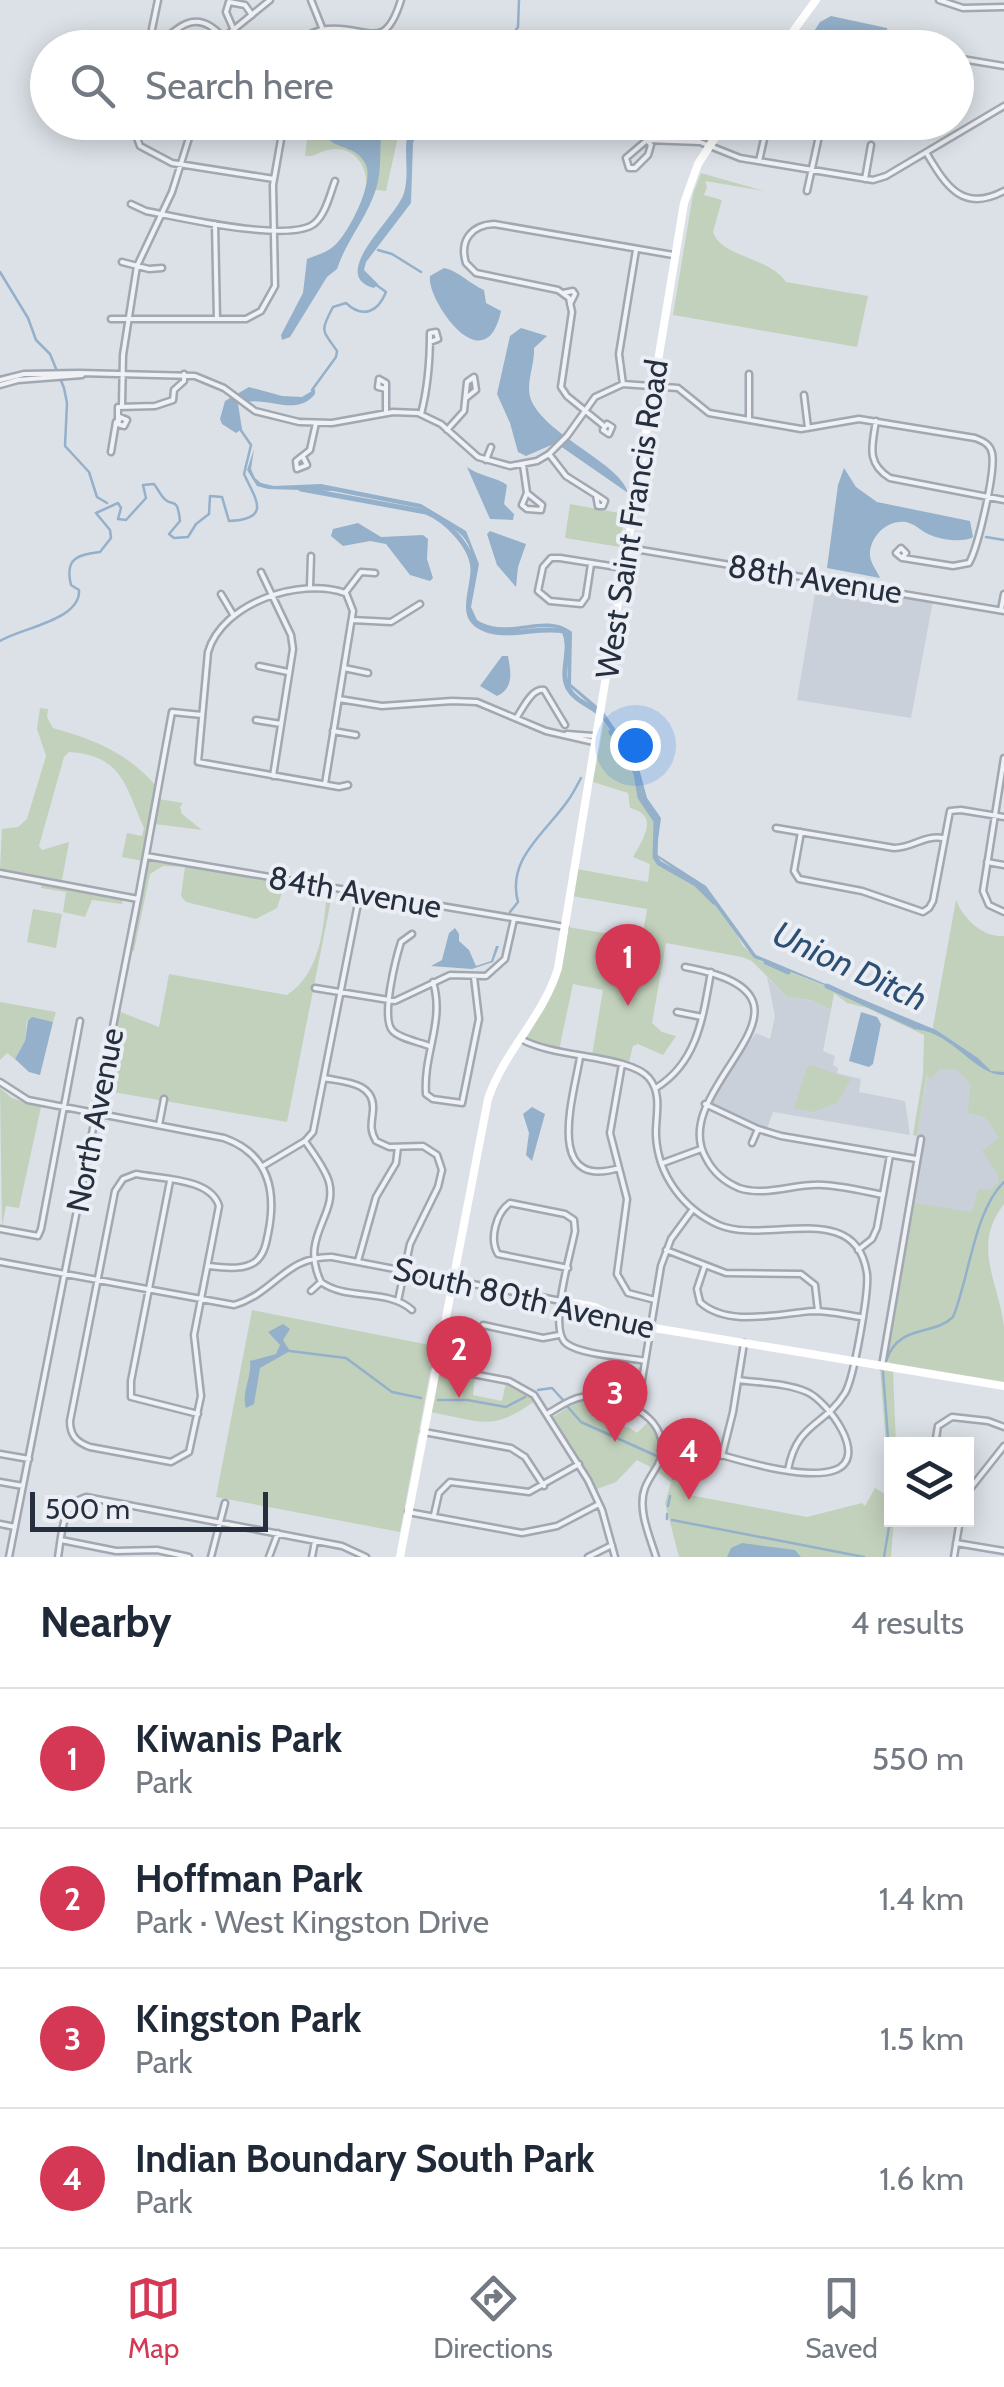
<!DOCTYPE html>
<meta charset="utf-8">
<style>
:root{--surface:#fff;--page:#f2f2f3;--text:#1f2937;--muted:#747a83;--line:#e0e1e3;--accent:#d53855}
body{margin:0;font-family:Cabin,sans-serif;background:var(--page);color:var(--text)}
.controls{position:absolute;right:30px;bottom:30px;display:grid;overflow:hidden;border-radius:0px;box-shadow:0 5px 25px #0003}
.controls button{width:90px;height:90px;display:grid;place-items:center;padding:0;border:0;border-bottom:2px solid var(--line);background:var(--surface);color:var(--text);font:50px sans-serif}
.scale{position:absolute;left:30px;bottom:25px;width:238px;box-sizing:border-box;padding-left:10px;border:5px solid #252f3e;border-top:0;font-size:28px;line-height:35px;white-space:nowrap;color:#252f3e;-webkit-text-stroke:8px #ebeff5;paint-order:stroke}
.you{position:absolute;left:635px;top:745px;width:35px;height:35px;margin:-25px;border:8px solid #fff;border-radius:50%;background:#1a73e8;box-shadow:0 0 0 15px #1a73e833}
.badge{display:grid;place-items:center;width:65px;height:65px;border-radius:50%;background:var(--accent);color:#fff;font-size:32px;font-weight:700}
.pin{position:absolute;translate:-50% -82px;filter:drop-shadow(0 2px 5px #0008)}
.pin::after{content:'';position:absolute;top:52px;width:35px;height:30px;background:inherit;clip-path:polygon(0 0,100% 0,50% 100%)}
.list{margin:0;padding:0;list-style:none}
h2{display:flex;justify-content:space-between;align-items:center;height:130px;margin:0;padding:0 40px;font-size:42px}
h2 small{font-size:32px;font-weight:400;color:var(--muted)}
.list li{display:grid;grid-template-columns:65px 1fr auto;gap:30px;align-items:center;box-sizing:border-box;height:140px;padding:0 40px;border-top:2px solid var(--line)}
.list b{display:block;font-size:38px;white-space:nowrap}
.list p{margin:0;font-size:32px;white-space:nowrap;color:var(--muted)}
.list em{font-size:32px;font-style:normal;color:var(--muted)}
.icon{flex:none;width:55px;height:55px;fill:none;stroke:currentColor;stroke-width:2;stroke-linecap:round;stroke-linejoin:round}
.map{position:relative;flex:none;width:1004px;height:1557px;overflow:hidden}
.search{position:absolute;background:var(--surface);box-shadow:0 5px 25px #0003;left:30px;right:30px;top:30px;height:110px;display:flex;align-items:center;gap:25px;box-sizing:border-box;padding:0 35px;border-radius:55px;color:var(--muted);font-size:38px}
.sheet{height:690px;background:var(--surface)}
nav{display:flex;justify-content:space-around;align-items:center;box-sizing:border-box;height:140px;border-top:2px solid var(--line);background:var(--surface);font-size:28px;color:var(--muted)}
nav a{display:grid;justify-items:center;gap:5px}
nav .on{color:var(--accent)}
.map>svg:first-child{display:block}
</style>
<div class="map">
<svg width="1004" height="1557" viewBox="0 0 1004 1557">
<rect width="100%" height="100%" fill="#dce1e7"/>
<path fill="#cad0d9" d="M817,581l116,20 -22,117 -114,-18z
M767,977l20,20 24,3 20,10 -8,41 12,5 -2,9 5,3 -1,5 24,6 -2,13 46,9 5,34 -137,-23 -6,17 -56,-24 -1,-5 46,-67 14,6 5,-23z
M934,1036l58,42 12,100 -112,163 -10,-2z"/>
<path fill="#c2d1bc" d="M309,123h92l-15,68 -20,-2c3,-23 -13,-45 -38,-39 -10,2 -12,7 -23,6z
M701,173l63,18 -59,-10 2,6 -3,8 18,5 -9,32c8,25 56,25 73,50l82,14 -11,51 -184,-32 20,-121z
M570,504l55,10 -5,33 -55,-9z
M40,708l8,1 -1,8 6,11c40,11 75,25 103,58l-13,75 -21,-4 5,-24 15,3 2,-8c-18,-40 -21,-73 -75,-76l-5,5 -25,89 3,4 27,-8 -7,38 -62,-11 2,-40 16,-2 9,-8 19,-63 -9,-27z
M604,722c9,13 21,27 29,41 10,20 8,32 23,52l-2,41 50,34 25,30 14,26 17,15 80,30 79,39 13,2 24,-132c8,20 28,38 48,36v268c-33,42 -5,78 0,123 0,18 0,38 0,56l-113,-18 -5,-6 27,-156 59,9 6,-23 11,1 9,-7 1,-7 -17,-25 17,-13 -14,-21 -17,-4 2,-29 -12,-14 -18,-1 -10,11 -3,-6 -10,62 -4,-1 10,-61 1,-39 -57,-27 -20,-5 -13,-10 -3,17 -20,-10 -24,-3 -35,-36 -10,-4 -76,-14 -14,80 10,9 14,4 -13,19 -25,-11 -5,2 -4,16 -37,-7 11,-65 -30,-6 -14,66 -33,-11 31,-57 10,-55 75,12 5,-30 -75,-13 5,-27 71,13 2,-18 -17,-7c10,-18 27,-42 -3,-49l-2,-15 -35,-11z
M159,799l24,4 -3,4 2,7 20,16 -48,-6z
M151,858l182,32 -46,232 -180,-31 11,-80 41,16 10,-53 118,21c34,-22 37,-69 40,-106l-42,-6 -8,25 -21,11 -70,-17 -5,-6 4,-29 -22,-1 -13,8 -16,77h-4l17,-91z
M42,882l81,15 -1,7 -30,-4 -7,17 -22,-5 3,-20 -25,-4z
M33,909l29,5 -6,34 -29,-6z
M0,1002l56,10 -3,10 -26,-1 -2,20 -10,18 -8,-6 -7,7z
M811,1065l40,14 -14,24 -24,9 -19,-4 13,-41z
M0,1088l12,10 29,9 -22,101 -13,-2 -4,20z
M252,1310l183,36 -35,186 -184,-35z
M880,1368l13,3 3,73h-4l2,76 -3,37h-212l-14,-54 6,-21 -14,-10 10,-23 20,-5 -4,23 6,28 118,22 55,-14 3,3 10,-18 10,6 2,-34z
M440,1370l35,6 -2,19 29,6 4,-19 30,18c-45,33 -55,21 -106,12z
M582,1399l14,1 -3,18 37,10 7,5 12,-12c12,18 15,29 5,48l-17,-9 -21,22 -19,7 -44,-72z"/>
<path fill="#94b0ca" d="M831,16l56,12 1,5 -18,14h-66l16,-25z
M358,123l25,1c-5,22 0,43 -7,65 -9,29 -30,52 -39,80l-10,8 -37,60 -8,3 -1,-5 22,-42 4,-34c9,-4 20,-6 28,-14 14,-13 39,-62 31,-80 -8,-18 -26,-16 -37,-25l17,-7z
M412,123h9l-8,20 -2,60 -45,59 -2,8 14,14 -4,4c-48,-13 24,-72 30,-95 7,-24 -4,-47 8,-70z
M444,268c13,2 26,16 40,22l2,13 15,8c-16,74 -75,-12 -71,-35z
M521,328l26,8 -13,12c1,18 -10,38 -2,54 17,35 89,62 96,91l-72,-50 -30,13 -8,-4 -8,-29 -13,-29 13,-58z
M249,387l33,9 20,1 13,-8v5c-20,25 -50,-1 -77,10l4,25 -6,4 -14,-9 -2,-5 5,-18z
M254,449l-3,20 4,9 6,5 13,3 47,-2 100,20 45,27 13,33 -8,43 6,13c32,20 68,-10 95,12l-1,52 32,27 34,50 10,37 14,20 -5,36 50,32 50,69 180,75 42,28 13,13 13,1v3c-28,1 -52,-42 -85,-45l-79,-39 -86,-33 -50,-68 -51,-36 4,-35 -14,-20 -4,-21 -8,-20 -37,-50 -26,-23 -1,-54c-32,-13 -61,12 -90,-6 -21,-13 3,-58 -9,-81 -7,-13 -18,-17 -29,-25 -8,-5 -10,-9 -20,-11l-86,-17 -65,-2 -11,-3 -10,-16z
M467,467c12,9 29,10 40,18l-3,19 10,10 -1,6 -23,-1z
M844,468l12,19 21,15 93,19 3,16c-9,6 -34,3 -45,-3 -8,-4 -13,-10 -22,-12 -19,-3 -37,15 -36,34 1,8 7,15 10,22l-53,-10 11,-83z
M358,523l23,14 42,-2 5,4 -1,20 6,19 -3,3 -20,-6 -24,-31 -16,-3 -27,5 -12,-10 2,-7z
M490,531l36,13 -8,23 -2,20 -19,-22 -10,-31z
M502,656h6c3,16 6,32 -11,40l-17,-10z
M455,928l4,6v7l10,9 7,16 15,-5 5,-15h3l-6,16 -21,7 -41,-3 11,-6 7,-27z
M861,1012l16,5 4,7 -8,40 -4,3 -20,-6z
M32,1017l21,5 -13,53 -11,-3 -14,-13 10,-18 3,-20z
M532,1107l13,7 -13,47 -6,-6 3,-22 -6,-19z
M283,1324l7,5 -7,11 7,11 -30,17 -6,36 -8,4c-5,-16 6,-30 4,-47l26,-7 4,-9 -12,-13z
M742,1543l53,7 6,7h-74l4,-9z"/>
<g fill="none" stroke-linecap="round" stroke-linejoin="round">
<path stroke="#94b0ca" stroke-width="2.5" d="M432,48l6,-9c26,-4 50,-10 72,0l8,-12 1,-27
M378,250l14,4 29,18
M0,272l28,46 8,22 14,14 14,34 3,15 -2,43 24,26 8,25 10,6
M312,390l24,-33 1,-6c-14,-21 -18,-18 -4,-44l13,-4c17,16 32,9 40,-11l-11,-8
M986,537l18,3
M0,641c21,-13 81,-21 79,-51l-8,-5c-7,-28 8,-30 29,-33l11,-14 -1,-8 -14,-17 22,-10 3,5 -3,11 8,1 20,-22 -3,-13 11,-1c3,4 5,8 8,12 10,14 15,-3 18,25l-11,13 5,4 14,-1 8,-13 13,-10 1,-18 12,1 7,24c43,-2 27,-21 15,-47l7,-29 -11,-16
M510,912l8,-10c-12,-44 29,-70 51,-103 5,-7 8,-14 12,-21
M290,1351l56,7 46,34 29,6
M886,1361c13,-38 46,-24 67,-44 16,-38 21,-106 51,-135
M883,1372l7,93 -1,62 -5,30
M538,1390l14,-2 12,13
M438,1400h29l39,7 19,-10
M567,1406l14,16 78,35
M664,1460l13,9 -4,10
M668,1506l2,-10
M667,1514v5
M672,1520l192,37"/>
<path stroke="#94b0ca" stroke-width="5" d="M301,489l125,23c20,8 47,35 47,58 0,22 -17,50 14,60 25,8 52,-4 77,1 9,18 -5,40 4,57 7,13 22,17 32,26
M611,732l25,41 4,24 16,24 -1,36 4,6 37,21 18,18
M766,962l22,10
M827,986l89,41"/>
<defs>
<path id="street" d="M311,0l12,30
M939,0l24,8 41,-1
M233,28l-7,-16 3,-10 16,3 7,10
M614,42l11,-1 22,7
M154,47l-2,-18 6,-29
M153,48c18,-12 34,-36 57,-22 10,6 16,16 26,22
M211,48l59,-48
M284,48c14,-5 28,-18 43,-19 41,-4 57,26 74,-29
M956,58l48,8
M140,122l-3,16 3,8 32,17 102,16
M253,122l53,10
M707,122l13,7
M647,140l4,5 -3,10 -13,13h-6l-3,-10 21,-18 53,2 40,16 133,22 13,-4 118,-70
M647,140l8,-18
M927,154c19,32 36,59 77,37
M759,161l8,-35
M865,179l6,-34
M807,191l12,-55
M131,204l15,7c31,6 146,33 169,12 11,-10 15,-29 20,-42
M215,224l2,95
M122,262l27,7 13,-1
M563,293l10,-2 2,3 -5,10
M111,319h135l15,-8 14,-25 -2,-101 10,-57
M0,380l24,-6 55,-1 116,3 29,12 31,23 44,11 33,1 61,-11 25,1 23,11 37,33 32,9 27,-5 12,-7 18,-18 28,-39 28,-13 55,4 31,25 92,16 58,-10 116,19c8,3 15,6 17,15 4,18 -14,94 -23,110l-16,3 -50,-8
M623,384l-4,-30 17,-104
M0,385l18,-5 64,-5
M386,389l-8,-2 1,-8 7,4v30
M804,395l4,33
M122,405l1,-50 14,-89 35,-74 22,-70
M421,414c7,-27 9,-53 9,-81l6,-1 2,7 -8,3
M120,417l7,3 -3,6 -6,-2z
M749,418v-44
M876,421c-4,25 -10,42 14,57l114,22
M118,422v-15l37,-1 18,-6 1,-10 10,-9v-7
M607,424l5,3 -3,7 -6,-4z
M604,426l-37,-30 -6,-9 11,-75 -3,-14 -11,-8 -82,-17 -10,-10c-7,-23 6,-38 28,-39l179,31
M447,430l17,-19 3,-29 7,-5 2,13 -10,8
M111,452l5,-30
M549,454l17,22 30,19 2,11h5l2,-5 -9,-6
M303,457l4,8 -10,4 -1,-8 14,-11 6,-27
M486,460l5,-13
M523,465l4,28 -5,12 5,4 14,1 1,-5 -15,-12
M629,548l375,63
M901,548l5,5 -4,5 -6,-5z
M591,564l-5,33 -5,7 -31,-3 -12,-10 5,-24 8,-9h9l63,10
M261,572l30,63 2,14 -20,127
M310,586l1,-30
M345,593c-45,-16 -123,10 -137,59l-10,110 141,25 9,-2
M345,593l16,-21 14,1
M221,594l13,22
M1001,610l3,-16
M352,620l39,2 29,-18
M259,666l29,6
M344,668l24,5
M339,699l43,7 70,-5 25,1 69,29 48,11
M517,717c6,-9 15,-29 27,-27l21,35
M256,720l25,4
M333,731l23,4
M567,734l26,2
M1004,758l-21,133 6,14 15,7
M325,784l28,-173 -7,-18
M776,828l118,20c19,0 29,-13 49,-10
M801,832l-7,39 5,8 63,12 61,21 6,-4 4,-7 17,-90 11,-1 43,7
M146,856l419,71
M987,862l17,3
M0,873l138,26
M412,934l-11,8c-5,16 -20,74 -9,88 6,8 27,12 37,16
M685,967c165,30 -21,119 21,191 7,14 19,24 33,30 27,9 56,-5 84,-3 20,1 40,6 60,10
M433,982c12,39 -10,72 -7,112l7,5 29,4 17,-84 -5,-42
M315,988l80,13 55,-26 36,1 19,-17 9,-40
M677,1012l25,5
M521,1039c32,19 109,16 128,39 14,17 6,39 7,58 2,39 27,73 63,89 47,20 138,-27 148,49 2,18 -13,104 -22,119 -21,34 -48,29 -57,77
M580,1057c-6,38 -37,134 39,111
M622,1064l-12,69 17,66 -10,75 11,19 27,7
M324,1078c20,4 51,4 49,32 -1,13 -4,19 3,31l13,6 34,-1 14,9 5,15 -4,17 -28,57 -12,57
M0,1082l28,18 196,38c45,16 53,53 44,96 -2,10 -4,21 -13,28 -13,9 -32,5 -47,4
M656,1088c42,-26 47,-72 55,-116
M705,1104l53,25 23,7 135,23
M159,1125l5,-26
M305,1141c8,12 20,27 24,41 9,34 -30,54 -8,100 25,19 67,6 91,28
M752,1143l6,-14
M663,1163l38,-14
M263,1166l42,-25 8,-9 47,-239
M136,1174c25,5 75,4 83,32l-25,129 7,61 -12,56 -18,10 -81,-15c-14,-5 -20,-12 -20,-26l45,-230 8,-12z
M170,1181l-39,200v16l67,17
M0,1229l38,7 3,-7 39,-208
M666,1250l60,23 75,1 14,11 3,26
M858,1250l14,-11 5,-11 13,-73
M358,1261l18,-64 20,-34 2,-16
M0,1262l234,43c41,-12 51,-49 98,-48l229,44
M705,1265l-8,24 3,13c28,26 80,11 114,9 16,0 32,4 47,6
M568,1268l-70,-14c-9,-15 -2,-41 12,-51l55,11 9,6 1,11c-4,22 -28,100 -8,113 16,11 58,13 78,17
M311,1291l10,-9
M483,1325l60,13 16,-3
M882,1366l39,-227
M436,1367l73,14 25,14 54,85 14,30 13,47
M634,1406l6,-14 21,-126 10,-27 22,-30
M547,1414c11,-6 22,-15 35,-17 29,-4 78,14 80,48 2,18 -11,27 -17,43 -8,21 5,49 11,69
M424,1432l87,16 14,9 19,29
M935,1444l3,-18 14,-9 36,4 16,6
M663,1448c9,-2 21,-6 30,-6 10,1 18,10 28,13 28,8 86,25 114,15 35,-13 -8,-69 -28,-78 -20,-9 -47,-9 -68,-12
M0,1454l29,5
M722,1456l11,-44 11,-69
M0,1482l23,4
M966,1494l38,-48
M408,1512l114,21 35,-7 42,-22
M434,1515l5,-22 11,-11 79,10 50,-28
M0,1524l15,3
M61,1540l55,11 41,-1 32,7
M956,1543l48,8
M9,1557l129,-658 34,-187 30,3
M58,1557c4,-22 3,-53 28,-60l256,49 24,11
M211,1557l14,-54
M269,1557l9,-24
M312,1557l3,-16
M588,1557l24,-12
M954,1557l6,-37"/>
</defs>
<use href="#street" stroke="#a1a8b1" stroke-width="9"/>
<use href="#street" stroke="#eff1f5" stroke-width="4"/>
<path stroke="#fff" stroke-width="8" d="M781,48l35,-48
M562,1301l33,6 35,17 374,62
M400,1557l88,-458c16,-48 56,-83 70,-131l126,-765 14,-39 27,-42"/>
</g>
<g text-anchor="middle" stroke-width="8" stroke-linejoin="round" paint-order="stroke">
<g font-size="32" fill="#252f3e" stroke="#ebeff5">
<text transform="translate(632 519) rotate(-81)" y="11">West Saint Francis Road</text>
<text transform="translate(815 579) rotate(9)" y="11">88th Avenue</text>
<text transform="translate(355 892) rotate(10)" y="11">84th Avenue</text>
<text transform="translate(95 1120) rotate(-79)" y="11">North Avenue</text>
<text transform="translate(524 1298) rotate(13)" y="11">South 80th Avenue</text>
</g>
<g font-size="35" font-style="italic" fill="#2d4f74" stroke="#ebeff5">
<text transform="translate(850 966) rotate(25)" y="12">Union Ditch</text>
</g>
</g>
</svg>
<div class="controls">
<button><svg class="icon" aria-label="layers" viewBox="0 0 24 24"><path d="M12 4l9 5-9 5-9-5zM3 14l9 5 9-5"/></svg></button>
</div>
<div class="scale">500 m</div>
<div class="you"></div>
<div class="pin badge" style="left:628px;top:1006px">1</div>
<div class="pin badge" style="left:459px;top:1398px">2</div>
<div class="pin badge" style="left:615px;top:1442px">3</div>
<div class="pin badge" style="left:689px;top:1500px">4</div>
<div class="search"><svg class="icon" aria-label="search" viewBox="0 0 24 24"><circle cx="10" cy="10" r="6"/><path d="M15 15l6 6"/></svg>Search here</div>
</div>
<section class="sheet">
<h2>Nearby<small>4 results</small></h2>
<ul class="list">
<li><span class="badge">1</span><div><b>Kiwanis Park</b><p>Park</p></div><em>550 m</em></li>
<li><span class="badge">2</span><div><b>Hoffman Park</b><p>Park · West Kingston Drive</p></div><em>1.4 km</em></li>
<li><span class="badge">3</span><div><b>Kingston Park</b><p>Park</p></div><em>1.5 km</em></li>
<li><span class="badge">4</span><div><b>Indian Boundary South Park</b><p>Park</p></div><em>1.6 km</em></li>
</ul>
</section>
<nav>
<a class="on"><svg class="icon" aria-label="map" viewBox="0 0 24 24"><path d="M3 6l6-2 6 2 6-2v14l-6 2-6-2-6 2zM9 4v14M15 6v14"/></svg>Map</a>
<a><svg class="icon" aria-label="directions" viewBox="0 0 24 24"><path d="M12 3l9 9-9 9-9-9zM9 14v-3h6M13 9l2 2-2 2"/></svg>Directions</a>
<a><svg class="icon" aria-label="saved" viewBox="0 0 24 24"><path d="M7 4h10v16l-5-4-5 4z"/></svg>Saved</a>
</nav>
